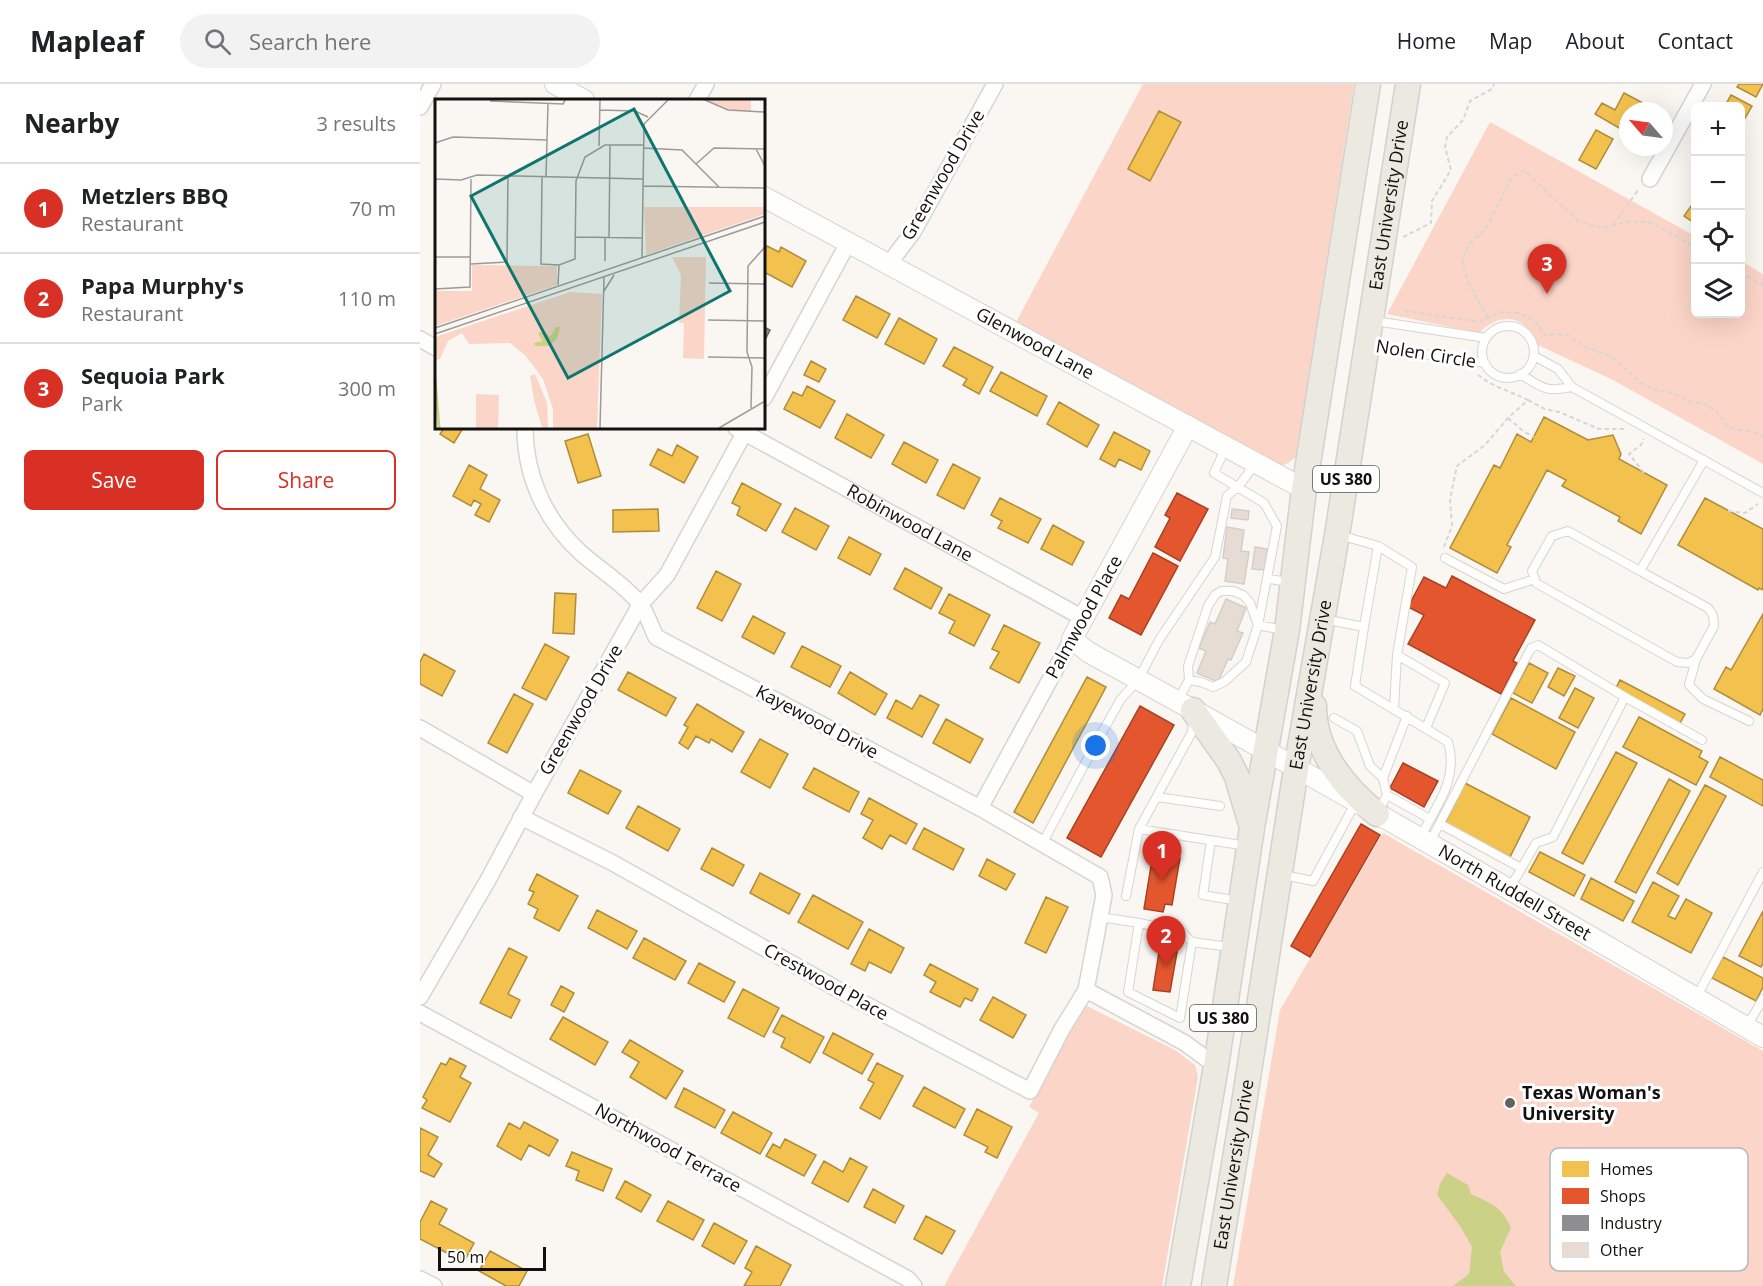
<!DOCTYPE html>
<meta charset="utf-8">
<style>
:root{--surface:#fff;--page:#f2f2f2;--text:#202124;--muted:#757577;--line:#e0e0e0;--accent:#d93025}
body{margin:0;font-family:"Open Sans",sans-serif;background:var(--page);color:var(--text)}
.controls{position:absolute;right:18px;top:18px;display:grid;overflow:hidden;border-radius:9px;box-shadow:0 6px 24px #0002}
.controls button{width:54px;height:54px;display:grid;place-items:center;padding:0;border:0;border-bottom:2px solid var(--line);background:var(--surface);color:var(--text);font:30px sans-serif}
.compass{position:absolute;left:1199px;top:18px;width:54px;height:54px;border-radius:50%;background:var(--surface);box-shadow:0 6px 24px #0002;rotate:298deg}
.scale{position:absolute;left:18px;bottom:15px;width:108px;box-sizing:border-box;padding-left:6px;border:3px solid #13110e;border-top:0;font-size:16px;line-height:21px;white-space:nowrap;color:#13110e;-webkit-text-stroke:4px #fff;paint-order:stroke}
.you{position:absolute;left:676px;top:662px;width:21px;height:21px;margin:-15px;border:4px solid #fff;border-radius:50%;background:#1a73e8;box-shadow:0 0 0 9px #1a73e833}
.badge{display:grid;place-items:center;width:39px;height:39px;border-radius:50%;background:var(--accent);color:#fff;font-size:20px;font-weight:700}
.pin{position:absolute;translate:-50% -50px;filter:drop-shadow(0 2px 3px #0008)}
.pin::after{content:'';position:absolute;top:32px;width:21px;height:18px;background:inherit;clip-path:polygon(0 0,100% 0,50% 100%)}
.list{margin:0;padding:0;list-style:none}
h2{display:flex;justify-content:space-between;align-items:center;height:78px;margin:0;padding:0 24px;font-size:26px}
h2 small{font-size:20px;font-weight:400;color:var(--muted)}
.list li{display:grid;grid-template-columns:39px 1fr auto;gap:18px;align-items:center;box-sizing:border-box;height:90px;padding:0 24px;border-top:2px solid var(--line)}
.list b{display:block;font-size:22px;white-space:nowrap}
.list p{margin:0;font-size:20px;white-space:nowrap;color:var(--muted)}
.list em{font-size:20px;font-style:normal;color:var(--muted)}
.actions{display:flex;gap:12px;padding:18px 24px}
.actions a{flex:1;padding:14px 0;border:2px solid var(--accent);border-radius:9px;text-align:center;font-size:21px;color:var(--accent)}
.actions .main{background:var(--accent);color:#fff}
.icon{flex:none;width:33px;height:33px;fill:none;stroke:currentColor;stroke-width:2;stroke-linecap:round;stroke-linejoin:round}
.map{position:relative;flex:none;width:1343px;height:1202px;overflow:hidden}
header{display:flex;align-items:center;gap:36px;box-sizing:border-box;height:84px;padding:0 30px;background:var(--surface);border-bottom:2px solid var(--line)}
header strong{font-size:28px}
nav{display:flex;gap:33px;margin-inline-start:auto;font-size:21px}
.search{width:420px;height:54px;background:var(--page);display:flex;align-items:center;gap:15px;box-sizing:border-box;padding:0 21px;border-radius:33px;color:var(--muted);font-size:22px}
main{display:flex}
aside{flex:1;background:var(--surface)}
.map>svg:first-child{display:block}
</style>
<header>
<strong>Mapleaf</strong>
<div class="search"><svg class="icon" aria-label="search" viewBox="0 0 24 24"><circle cx="10" cy="10" r="6"/><path d="M15 15l6 6"/></svg>Search here</div>
<nav><a>Home</a><a>Map</a><a>About</a><a>Contact</a></nav>
</header>
<main>
<aside>
<h2>Nearby<small>3 results</small></h2>
<ul class="list">
<li><span class="badge">1</span><div><b>Metzlers BBQ</b><p>Restaurant</p></div><em>70 m</em></li>
<li><span class="badge">2</span><div><b>Papa Murphy's</b><p>Restaurant</p></div><em>110 m</em></li>
<li><span class="badge">3</span><div><b>Sequoia Park</b><p>Park</p></div><em>300 m</em></li>
</ul>
<div class="actions"><a class="main">Save</a><a>Share</a></div>
</aside>
<div class="map">
<svg width="1343" height="1202" viewBox="0 0 1343 1202">
<rect width="100%" height="100%" fill="#faf6f2"/>
<path fill="#fbd5c7" d="M723,0h211l-58,373 -8,6 -8,3 -266,-140z
M1070,38l205,114 1,78h44l1,-53 22,13v190l-150,-84 -75,-35c-11,-29 -37,-35 -59,-12l-92,-19z
M963,749l380,218v235h-530l47,-276z
M665,921l90,45 20,15 3,12 -36,209h-218l95,-173 -10,-6z"/>
<path fill="#ccd188" d="M1027,1089l21,12 3,9c20,9 31,13 40,34l-11,24 4,20 12,14h-63l16,-12 3,-27 -12,-21 -23,-31 3,-11z"/>
<path fill="#f2c14e" stroke="#af8c3b" stroke-width="1.5" d="M1319,0h24l-7,13 -19,-10z
M1204,9l19,10 -5,8h-10l-2,21 -31,-18 7,-11 13,7z
M1311,11l21,11 -12,21v-21h-15z
M739,27l22,11 -31,59 -22,-12z
M1176,46l17,9 -17,30 -17,-9z
M1276,115v25l-12,-8z
M347,162l12,6 2,-5 25,14 -14,26 -28,-15v-20z
M436,212l34,18 -13,24 -34,-18z
M479,234l38,21 -13,25 -39,-20z
M534,263l39,20 -14,27 -16,-9 4,-6 -24,-13z
M391,277l15,8 -7,13 -15,-7z
M581,288l46,24 -10,20 -47,-25z
M387,302l28,15 -15,27 -36,-19 9,-17 9,4z
M639,318l40,23 -12,22 -40,-23z
M427,330l37,21 -13,23 -36,-20z
M1124,333l44,23 25,-5 8,19 -2,5 48,26 -26,49 -23,-13 2,-4 -58,-31 4,-6 -19,-10 -40,75 4,2 -14,26 -47,-25 44,-83 6,3 17,-34 14,8z
M24,344h19l-9,15 -14,-9z
M694,348l36,19 -9,19 -22,-11 -4,8 -15,-8z
M168,350l13,42 -23,7 -13,-42z
M484,358l34,18 -12,23 -34,-19z
M257,361l21,12 -14,26 -34,-18 8,-16 14,7z
M533,380l27,14 -16,31 -27,-14z
M49,381l18,10 -7,14 20,11 -11,22 -14,-7 6,-11 -7,-4 -3,6 -18,-10z
M322,399l39,21 -15,27 -29,-16 3,-8 -8,-4z
M580,414l41,21 -13,24 -30,-15 4,-7 -11,-6z
M1285,414l58,31v61l-4,-2 -1,2 -80,-45z
M375,424l34,18 -13,24 -34,-18z
M238,425l1,22 -46,1v-22z
M633,441l31,17 -12,23 -31,-16z
M429,453l32,17 -11,21 -32,-17z
M485,484l37,20 -11,21 -37,-20z
M296,487l25,13 -19,37 -25,-13z
M135,509l21,1 -2,40 -21,-1z
M529,510l41,21 -16,31 -25,-13 6,-12 -16,-8z
M1343,530v95l-3,6 -46,-26 12,-22 5,3z
M333,532l32,17 -11,21 -32,-17z
M584,541l36,18 -21,40 -29,-15 9,-16 -7,-3z
M125,560l24,13 -23,43 -24,-12z
M382,562l39,20 -11,21 -39,-20z
M4,570l31,17 -13,25 -22,-12v-22z
M1109,579l19,10 -16,30 -19,-10z
M1138,584l17,8 -11,20 -16,-9z
M208,588l48,26 -10,18 -48,-26z
M430,588l37,22 -12,21 -37,-22z
M667,593l19,10 -73,136 -19,-11z
M1200,596l65,34 -6,11 -64,-35z
M1155,604l19,10 -16,30 -19,-10z
M94,610l19,10 -26,49 -19,-10z
M500,611l19,10 -17,32 -35,-19 9,-18 16,9z
M1091,614l64,34 -19,37 -64,-35z
M277,620l47,28 -12,20 -21,-13 -2,4 -13,-7 -8,13 -9,-6 9,-16 -4,-2z
M1219,633l63,34 -3,6 9,5 -12,23 -73,-38z
M526,635l37,20 -13,24 -37,-20z
M340,655l28,15 -18,34 -29,-16z
M1196,668l21,11 -54,101 -21,-11z
M1300,673l43,23v26l-53,-29z
M394,684l45,24 -10,20 -46,-24z
M160,686l41,21 -13,23 -40,-21z
M1249,695l21,12 -54,102 -21,-11z
M1045,699l65,34 -20,40 -65,-34z
M1285,701l21,11 -48,89 -21,-12z
M449,714l48,26 -11,20 -16,-9 -8,14 -19,-11 10,-18 -12,-6z
M218,722l42,23 -12,22 -42,-23z
M504,744l40,21 -11,21 -40,-21z
M292,764l32,17 -11,21 -32,-17z
M1120,768l45,23 -11,21 -45,-24z
M567,775l28,15 -9,16 -27,-14z
M340,789l40,21 -11,20 -39,-21z
M117,790l41,22 -19,35 -25,-13 4,-9 -10,-5 6,-12 -5,-2z
M1171,794l43,23 -11,20 -42,-22z
M1233,798l26,14 -11,20 7,3 11,-20 26,14 -21,40 -59,-31z
M393,811l50,27 -15,27 -50,-27z
M626,813l22,10 -22,46 -21,-10z
M177,826l40,21 -10,18 -39,-21z
M1343,827v52l-2,4 -22,-11z
M449,845l35,19 -13,25 -22,-11 -4,9 -14,-7z
M224,854l42,23 -11,19 -42,-22z
M89,864l18,9 -19,37 12,6 -9,18 -31,-15z
M1303,873l40,21v9l-7,14 -44,-23z
M279,879l36,19 -11,20 -36,-19z
M510,880l48,25 -6,12 -7,-3 -5,9 -30,-15 6,-10 -12,-7z
M141,902l13,7 -10,19 -13,-7z
M323,905l36,19 -15,29 -36,-19z
M573,913l33,18 -13,23 -33,-18z
M362,931l42,22 -14,26 -29,-16 4,-9 -12,-6z
M143,933l45,25 -13,23 -45,-26z
M413,949l40,21 -11,20 -39,-21z
M210,956l53,31 -17,28 -36,-22 9,-15 -17,-10z
M30,974l16,8 -6,11 11,6 -21,39 -28,-14 5,-8 -4,-3 18,-34 5,2z
M457,979l26,13 -23,43 -20,-11 14,-25 -6,-3z
M504,1003l41,22 -10,19 -42,-22z
M264,1004l41,22 -10,18 -40,-21z
M557,1025l35,18 -15,31 -12,-6 3,-5 -24,-12z
M313,1028l39,21 -12,21 -39,-21z
M104,1038l34,18 -9,16 -20,-11 -8,15 -24,-14 12,-23 11,6z
M0,1044l18,9 -10,18 14,9 -8,13 -14,-6z
M365,1055l31,16 -12,21 -38,-20 7,-12 7,4z
M152,1068l40,17 -9,22 -27,-11 3,-9 -13,-5z
M430,1074l17,9 -19,35 -36,-19 12,-22 19,11z
M205,1097l26,14 -10,17 -25,-14z
M453,1105l31,17 -9,17 -31,-16z
M11,1117l16,8 -8,15 35,19 -10,19 -44,-23v-17z
M248,1117l36,19 -11,20 -36,-19z
M506,1132l29,15 -13,23 -28,-15z
M294,1139l33,18 -13,23 -32,-18z
M336,1162l35,19 -11,21h-36l8,-14 -7,-4z
M70,1167l37,20 -8,15h-13l-27,-15z"/>
<path fill="#e4572e" stroke="#a54224" stroke-width="1.5" d="M757,409l31,16 -28,52 -25,-14 15,-29 -5,-3z
M733,469l25,13 -37,69 -32,-17 12,-23 8,4z
M1032,492l83,44 -22,41 4,2 -16,31 -93,-50 16,-29 -16,-8 16,-30 22,11z
M720,622l34,19 -73,132 -34,-19z
M983,679l35,18 -14,26 -34,-19z
M941,740l19,11 -70,122 -19,-11z
M733,770l27,4 -8,47 -7,-1 -2,8 -19,-3z
M741,855l18,2 -9,51 -17,-2z"/>
<path fill="#8d8d92" stroke="#68686a" stroke-width="1.5" d="M344,243l6,3 -6,12z"/>
<path fill="#e7dcd3" stroke="#d2cecb" stroke-width="1.5" d="M812,425l17,2 -1,9 -17,-2z
M807,443l17,3 -3,21 8,1 -5,32 -19,-3 3,-22 -5,-1z
M835,463l13,2 -4,21 -12,-1z
M806,515l20,9 -9,23 6,2 -12,27 -3,-1 -10,23 -21,-9 9,-22 -7,-3 11,-26 5,2z"/>
<g fill="none" stroke-linecap="round" stroke-linejoin="round">
<defs>
<path id="service" d="M955,237l111,17
M1062 268a26 26 0 1 1 52 0a26 26 0 1 1-52 0Z
M950,262l115,17
M1114,272l24,13 14,18 191,106
M1100,290c25,15 24,18 52,13
M806,363l-12,26 50,30 13,23 -19,99 25,5
M919,451l39,11
M1025,474l59,31 31,-10
M1220,487l68,37 5,7 1,11 -18,33 -8,4 -11,-1 -141,-79 -4,-12 20,-35 16,-5 72,40 64,-111
M848,495l22,3
M904,535l40,8 -9,59 93,56c11,36 -11,63 -27,94
M944,543l14,-81 34,21 -15,88
M1276,575l-7,26 14,14 46,22
M758,616l11,-20 12,2 12,5 11,-5 22,-20 12,-37 -8,-22 -7,-8 -10,-4h-12l-6,4 -7,11 -20,60 1,14
M974,624l3,-53 48,28 -19,45
M914,634l23,13 13,35 13,12 24,-62
M967,711l43,24
M737,713l63,9
M959,726l8,-15 -4,-17
M1020,740l81,44
M719,745l108,17
M791,756l-8,55 36,6
M1010,758l101,-194 7,-3 87,52
M622,760l54,-101 25,-44 17,-19 21,-40 56,-83 12,-61 11,-9 17,-23
M863,791l30,6 43,-79
M1090,804l26,-45 17,-6 72,-140 77,43
M706,812l13,-67 53,-97 1,-12
M680,833l39,6 -11,69 52,26 12,-76 38,5
M719,839l43,9 10,10
M1277,912l66,-124
M1327,942l16,-27"/>
<g id="minor">
<path d="M277,16l9,-16"/>
<path d="M0,23l13,-23"/>
<path d="M1230,95l53,-95"/>
<path d="M468,181l25,-33 82,-148"/>
<path d="M0,255l16,9"/>
<path d="M344,314l84,-155"/>
<path id="s1" d="M316,344l347,190"/>
<path d="M0,644l114,66"/>
<path d="M560,724l92,-169"/>
<path d="M101,733l92,46 233,131 184,97 32,-62 24,-39 18,-95 -4,-18 -120,-69 -324,-171c-5,-10 -9,-24 -16,-33 -16,-20 -40,-34 -59,-51 -36,-33 -56,-77 -56,-125"/>
<path d="M666,906l99,53 31,23"/>
<path d="M0,913l68,-117 46,-86 106,-189 27,-30 80,-147"/>
<path d="M0,929l488,266 6,7"/>
<path d="M0,1195l14,7"/>
</g>
<g id="tertiary">
<path d="M135,0l29,16"/>
<path id="s2" d="M344,113l540,292"/>
<path id="s3" d="M768,342l-116,213 16,13c227,124 451,254 675,385"/>
</g>
<g id="primary">
<path d="M894,622c0,45 30,81 63,108"/>
<path d="M773,626l36,51 8,16 13,44"/>
<path d="M758,1202l38,-220 36,-238 35,-198 17,-141 64,-405"/>
<path id="s4" d="M794,1202l28,-170 54,-347 41,-234 71,-451"/>
</g>
</defs>
<use href="#service" stroke="#d7d4d1" stroke-width="10"/>
<use href="#minor" stroke="#d7d4d1" stroke-width="18"/>
<use href="#tertiary" stroke="#d7d4d1" stroke-width="22"/>
<use href="#primary" stroke="#d3d1cf" stroke-width="27"/>
<path stroke="#d7d6d4" stroke-width="2" stroke-dasharray="4.5 3" stroke-linecap="butt" d="M1193,141l26,-36
M983,153l28,-14 1,-22 19,-31 -6,-23 2,-10 16,-17 7,-19 22,-12 2,-5
M1320,188l23,13
M985,227l75,11 21,-10 18,1 16,8 10,14 11,-1 13,2 14,10 28,10 30,27 10,6 22,4 15,8 17,3 11,7 11,14 7,4 20,3 9,5
M1068,234l-21,-38 -5,-20 6,-15 18,-16 24,-49 14,-10 54,51 24,7 29,-7 21,2 44,24
M1108,316l17,9 14,3 40,17h25
M1088,334l15,13 11,6
M1224,389l-15,-19 12,-9 3,-6
M1308,427l17,2 13,-9
M1024,463l8,-21 -2,-27 7,-33 28,-21 23,-27 20,-18c-19,-10 -35,-12 -52,-27"/>
<use href="#service" stroke="#fefefd" stroke-width="8"/>
<use href="#minor" stroke="#fefefd" stroke-width="15"/>
<use href="#tertiary" stroke="#fefefd" stroke-width="20"/>
<use href="#primary" stroke="#ece9e0" stroke-width="24"/>
</g>
<circle fill="#64615e" stroke="#fff" stroke-width="2" cx="1090" cy="1019" r="6"/>
<g text-anchor="middle" stroke-width="6" stroke-linejoin="round" paint-order="stroke">
<g fill="#fff" stroke="#5a5856" stroke-width="1.5">
<rect x="893" y="382" width="66" height="26" rx="4.5"/>
<rect x="770" y="921" width="66" height="26" rx="4.5"/>
</g>
<g font-size="16" font-weight="bold" fill="#13110e">
<text x="926" y="401">US 380</text>
<text x="803" y="940">US 380</text>
</g>
<g font-size="18" fill="#13110e" stroke="#fff">
<text transform="translate(523 91) rotate(-60)" y="6">Greenwood Drive</text>
<text dy="6" stroke="none"><textPath href="#s4" startOffset="1095">East University Drive</textPath></text>
<text dy="6" stroke="none"><textPath href="#s2" startOffset="308">Glenwood Lane</textPath></text>
<text transform="translate(1006 270) rotate(9)" y="6">Nolen Circle</text>
<text dy="6" stroke="none"><textPath href="#s1" startOffset="198">Robinwood Lane</textPath></text>
<text transform="translate(664 533) rotate(-61)" y="6">Palmwood Place</text>
<text dy="6" stroke="none"><textPath href="#s4" startOffset="609">East University Drive</textPath></text>
<text transform="translate(161 626) rotate(-60)" y="6">Greenwood Drive</text>
<text transform="translate(397 638) rotate(28)" y="6">Kayewood Drive</text>
<text dy="6" stroke="none"><textPath href="#s3" startOffset="753">North Ruddell Street</textPath></text>
<text transform="translate(406 898) rotate(29)" y="6">Crestwood Place</text>
<text transform="translate(248 1064) rotate(29)" y="6">Northwood Terrace</text>
<text dy="6" stroke="none"><textPath href="#s4" startOffset="123">East University Drive</textPath></text>
</g>
<g font-size="18" font-weight="bold" fill="#13110e" stroke="#fff" text-anchor="start">
<text x="1102" y="1015">Texas Woman's<tspan x="1102" dy="21">University</tspan></text>
</g>
</g>
<g transform="translate(15 15)">
<rect width="330" height="330" fill="#faf6f2"/>
<path d="M270,1h46v11h-18zM209,108h121v7l-119,41zM237,158h34l-2,102 -21,-1 1,-35h-5l2,-48zM37,166l85,1v19l-122,41v-35h37zM135,193l32,2 -5,134h-44v-19l-10,-30 -18,-24 -15,-12 -41,1 -7,-11 -14,8 -8,18 -5,1v-23zM100,275l12,29 1,25h-6l-8,-28 -4,-24zM41,295l23,1 -1,33h-22z" fill="#fbd5c7"/>
<path d="M121,228h4l-3,12 -9,7h-13l-1,-3 8,-2 -4,-8 6,-2 6,6z" fill="#ccd188"/>
<path fill="none" stroke="#ccd188" stroke-width="3" d="M0,280l4,49"/>
<path fill="none" stroke="#9e9a97" stroke-width="1.5" d="M270,1l23,10 37,2M55,2l73,3 2,-4M165,11l35,1 13,6M0,44l18,-6 94,3M164,47l1,-46M208,49l39,2 37,37M321,50l9,17M261,65l18,-16 51,1M107,77l-1,88 18,1 16,-6 1,-78 9,-24 20,-12h38M111,77l2,-72M0,80l26,1 16,-5 166,4M208,87l122,2M141,138l67,1M174,139l1,-93M0,158h36M207,159l2,-134 24,-24M170,162v-23M36,165l36,-2 1,-87M274,184l56,1M123,186l1,-20M0,190l35,-2 1,-108M169,192l10,-16M273,221l57,1M0,229l330,-112M0,235l330,-112M273,258l57,1M316,309l1,-41 -5,-15 1,-86 17,-19M165,329l4,-151M284,329l46,-27"/>
<path fill="#0f766e" fill-opacity="0.15" stroke="#0f766e" stroke-width="3" d="M199,10l96,182 -162,87 -97,-182z"/>
<rect width="330" height="330" fill="none" stroke="#13110e" stroke-width="3"/>
</g>
<rect x="1130" y="1064" width="198" height="123" rx="9" fill="#fff" stroke="#b8b8b7" stroke-width="1.5"/>
<rect x="1142" y="1077" width="27" height="16" fill="#f2c14e"/>
<rect x="1142" y="1104" width="27" height="16" fill="#e4572e"/>
<rect x="1142" y="1131" width="27" height="16" fill="#8d8d92"/>
<rect x="1142" y="1158" width="27" height="16" fill="#e7dcd3"/>
<g font-size="16" fill="#13110e">
<text x="1180" y="1091">Homes</text>
<text x="1180" y="1118">Shops</text>
<text x="1180" y="1145">Industry</text>
<text x="1180" y="1172">Other</text>
</g>
</svg>
<div class="controls">
<button>+</button>
<button>−</button>
<button><svg class="icon" aria-label="locate" viewBox="0 0 24 24"><circle cx="12" cy="12" r="6"/><path d="M12 2v4M12 18v4M2 12h4M18 12h4"/></svg></button>
<button><svg class="icon" aria-label="layers" viewBox="0 0 24 24"><path d="M12 4l9 5-9 5-9-5zM3 14l9 5 9-5"/></svg></button>
</div>
<svg class="compass" viewBox="-18 -18 36 36"><path d="M0-13l5 13h-10z" fill="#e53935"/><path d="M0 13l5-13h-10z" fill="#757577"/></svg>
<div class="scale">50 m</div>
<div class="you"></div>
<div class="pin badge" style="left:742px;top:797px">1</div>
<div class="pin badge" style="left:746px;top:882px">2</div>
<div class="pin badge" style="left:1127px;top:210px">3</div>
</div>
</main>
